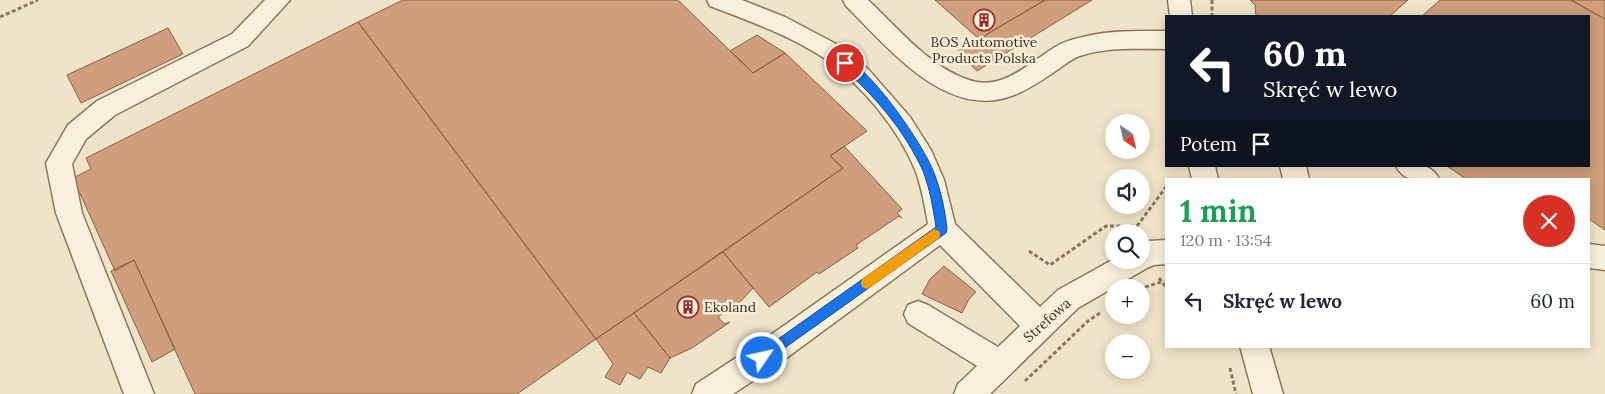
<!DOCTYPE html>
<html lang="pl">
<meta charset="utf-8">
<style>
body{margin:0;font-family:Lora,serif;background:#f6f6f7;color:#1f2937;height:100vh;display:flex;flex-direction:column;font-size:19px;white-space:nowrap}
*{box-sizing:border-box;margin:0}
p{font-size:16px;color:#747a83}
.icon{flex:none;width:28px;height:28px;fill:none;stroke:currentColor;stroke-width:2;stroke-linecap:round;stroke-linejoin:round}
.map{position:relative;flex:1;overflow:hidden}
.drawer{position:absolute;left:1165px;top:178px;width:425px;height:170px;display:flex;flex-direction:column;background:#fff;border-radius:0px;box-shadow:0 2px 12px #0003}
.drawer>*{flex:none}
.banner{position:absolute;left:1165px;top:15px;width:425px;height:152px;border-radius:0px;box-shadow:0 2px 12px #0003;background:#111827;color:#fff;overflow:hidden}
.needle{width:32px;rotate:146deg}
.controls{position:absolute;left:1105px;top:114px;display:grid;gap:10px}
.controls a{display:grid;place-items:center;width:45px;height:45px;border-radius:50%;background:#fff;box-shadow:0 2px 12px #0003;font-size:25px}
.pin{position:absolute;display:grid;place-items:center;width:42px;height:42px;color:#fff;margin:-21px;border:2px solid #fff;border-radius:50%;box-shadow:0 1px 5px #0007}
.me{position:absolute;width:55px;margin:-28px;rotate:56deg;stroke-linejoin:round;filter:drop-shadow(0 0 4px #0008)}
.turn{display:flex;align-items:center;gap:18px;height:105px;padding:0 15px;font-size:22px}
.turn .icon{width:65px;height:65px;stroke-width:2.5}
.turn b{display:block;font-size:35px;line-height:42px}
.then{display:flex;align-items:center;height:48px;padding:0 15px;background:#0003;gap:10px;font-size:19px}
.round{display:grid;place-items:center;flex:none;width:52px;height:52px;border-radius:26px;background:#f6f6f7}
.head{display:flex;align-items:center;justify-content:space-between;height:85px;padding:0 15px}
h1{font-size:30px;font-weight:700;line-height:38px;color:#1e9e55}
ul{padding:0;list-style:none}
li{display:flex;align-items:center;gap:15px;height:75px;padding:0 15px;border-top:1px solid #e0e1e3}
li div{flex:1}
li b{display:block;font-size:19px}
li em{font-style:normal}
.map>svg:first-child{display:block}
.building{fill:#cf9f7d;stroke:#8d5f41}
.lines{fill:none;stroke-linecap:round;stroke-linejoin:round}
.minor-casing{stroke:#8d765c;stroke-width:3}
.path{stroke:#8d765c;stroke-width:3;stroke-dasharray:4 2.5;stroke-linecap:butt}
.minor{fill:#faf1dc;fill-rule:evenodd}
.route{fill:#1a73e8;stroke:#114b97}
.slow{fill:#f59e0b}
.labels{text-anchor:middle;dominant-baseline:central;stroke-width:5;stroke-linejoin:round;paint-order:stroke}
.poi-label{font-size:14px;fill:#3d2e20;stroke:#f7eed8}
.street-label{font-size:14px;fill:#3d2e20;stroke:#f7eed8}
</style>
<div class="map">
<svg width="1605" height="394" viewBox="0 0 1605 394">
<rect width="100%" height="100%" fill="#f0e4c8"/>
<path class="building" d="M403,0h275l75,73 32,-20 82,78 -37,25 13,12 -247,171 -238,-317z
M935,0h110l-66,39z
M1045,0h47l-115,71 -20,-19z
M1250,0h158l-18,16h-134l-1,-11z
M1440,0h131l34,19v211l-16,-11v-40h-123l-19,-13h142v-150h-167z
M1571,0h34v19l-15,-8z
M358,22l238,317 -79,55h-322l-61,-134 -19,11 -42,-93 18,-9 -5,-11z
M168,28l15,26 -102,49 -14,-28z
M757,35l28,18 -32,20 -23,-22z
M844,146l58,63 -5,4 5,5 -3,-2 -43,29 2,3 -39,26 -2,-2 -48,35 -46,-55 120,-84 -13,-12z
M723,252l30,36 -12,13 -23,16 6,7 6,-2 -38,26 -22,10 -36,-45z
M134,260l41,89 -23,13 -41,-91z
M944,266l32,26 -7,7 -7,14 -40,-19 8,-15z
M634,313l36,45 -9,15 -13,-6 -8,12 -13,-7 -7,13 -15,-8 8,-13 -17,-25z"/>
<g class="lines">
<g class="minor-casing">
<path id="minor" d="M265,0h25l-42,46 -133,69 -29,24 -14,25 10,49 72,181h-30l-68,-181 -10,-50 22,-38 29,-24 135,-67z
M707,0h35l43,17 55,29 28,23 42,48 21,33 13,30 11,44 85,83 18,-17 56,-31 27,1v-16l8,-3 17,-1v24l-12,1 -7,3 -69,40 -88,86h-36l4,-10 19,-18 -69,-43 -4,-9 4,-9 10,-4 10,4 70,42 22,-21 -80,-81 -155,114 -52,35h-41l4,-10 69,-45 163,-115c-3,-17 -6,-35 -12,-52 -17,-43 -54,-87 -92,-114 -35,-23 -75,-37 -114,-52z
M843,0h25c30,28 61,67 101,80 34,12 62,-19 88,-34 8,-5 17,-7 26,-9 27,-7 55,-6 83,-6v18c-28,0 -56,-2 -83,6 -9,2 -16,8 -23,13 -15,10 -30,21 -46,27 -67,27 -126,-48 -168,-89z
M1168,0h22l2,16h-22z
M1189,166h26l3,13h-26z
M1280,166h26l3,13h-26z
M1396,166c18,0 34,-5 43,13 -18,0 -34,5 -43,-13z
M1589,244l16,2v24l-16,-2z
M1240,346h29l14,48h-30z"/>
</g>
<path class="path" d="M1212,0v16
M0,17l38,-17
M1137,226l29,-39
M1029,251l21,14 56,-39h31
M1159,278l7,9
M1145,287l16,-5
M1230,368l6,26
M1025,381l63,-60 12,-8"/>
<use href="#minor" class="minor"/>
</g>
<path class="route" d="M845,59c25,8 80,88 89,114 7,18 11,37 13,56l-1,4 -184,131 -5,-2 -2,-4 2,-4 179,-127c-3,-19 -6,-38 -13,-56 -18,-40 -49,-76 -82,-105l-1,-3 1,-3z"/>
<path class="slow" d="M934,229l5,2 1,3 -1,4 -68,49 -4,2 -5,-2 -1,-4 1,-4z"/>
<defs>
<g id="building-ring" transform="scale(1.125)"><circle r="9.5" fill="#f7eed8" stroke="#9e2a2b" stroke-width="1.5"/><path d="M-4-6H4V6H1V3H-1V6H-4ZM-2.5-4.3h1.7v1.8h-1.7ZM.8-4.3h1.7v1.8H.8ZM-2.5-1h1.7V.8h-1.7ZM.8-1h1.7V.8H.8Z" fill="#9e2a2b"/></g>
</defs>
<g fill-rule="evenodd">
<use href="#building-ring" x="984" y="20"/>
<use href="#building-ring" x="688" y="307"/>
</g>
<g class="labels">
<g class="poi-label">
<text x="984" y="42">BOS Automotive<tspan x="984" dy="16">Products Polska</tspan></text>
<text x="704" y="307" text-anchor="start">Ekoland</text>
</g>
<g class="street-label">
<text transform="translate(1047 320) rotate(-42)">Strefowa</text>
</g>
</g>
</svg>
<div class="controls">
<a><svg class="needle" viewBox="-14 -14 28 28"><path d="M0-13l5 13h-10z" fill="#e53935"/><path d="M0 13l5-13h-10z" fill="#747a83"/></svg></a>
<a><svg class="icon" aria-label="sound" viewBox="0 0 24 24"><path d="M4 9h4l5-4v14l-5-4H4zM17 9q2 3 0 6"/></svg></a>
<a><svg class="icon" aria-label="search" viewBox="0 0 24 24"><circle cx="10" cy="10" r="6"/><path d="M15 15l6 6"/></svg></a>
<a>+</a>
<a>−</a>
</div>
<div class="pin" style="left:845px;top:63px;background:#d93025"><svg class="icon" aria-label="arrive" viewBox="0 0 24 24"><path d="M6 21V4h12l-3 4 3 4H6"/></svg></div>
<svg class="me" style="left:762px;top:358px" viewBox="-20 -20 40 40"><circle r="17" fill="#1a73e8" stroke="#fff" stroke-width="3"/><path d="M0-11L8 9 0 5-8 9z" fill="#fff"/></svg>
<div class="banner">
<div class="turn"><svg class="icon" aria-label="left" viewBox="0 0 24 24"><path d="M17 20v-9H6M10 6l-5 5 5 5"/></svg><div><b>60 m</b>Skręć w lewo</div></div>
<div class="then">Potem<svg class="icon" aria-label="arrive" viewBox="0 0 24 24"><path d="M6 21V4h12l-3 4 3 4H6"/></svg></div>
</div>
<section class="drawer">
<div class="head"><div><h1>1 min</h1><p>120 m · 13:54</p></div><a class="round" style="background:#d93025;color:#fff"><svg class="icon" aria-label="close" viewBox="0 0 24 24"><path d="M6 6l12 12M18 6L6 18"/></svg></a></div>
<ul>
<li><svg class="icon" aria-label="left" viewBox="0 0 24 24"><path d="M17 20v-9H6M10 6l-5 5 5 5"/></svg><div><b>Skręć w lewo</b></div><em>60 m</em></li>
</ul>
</section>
</div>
